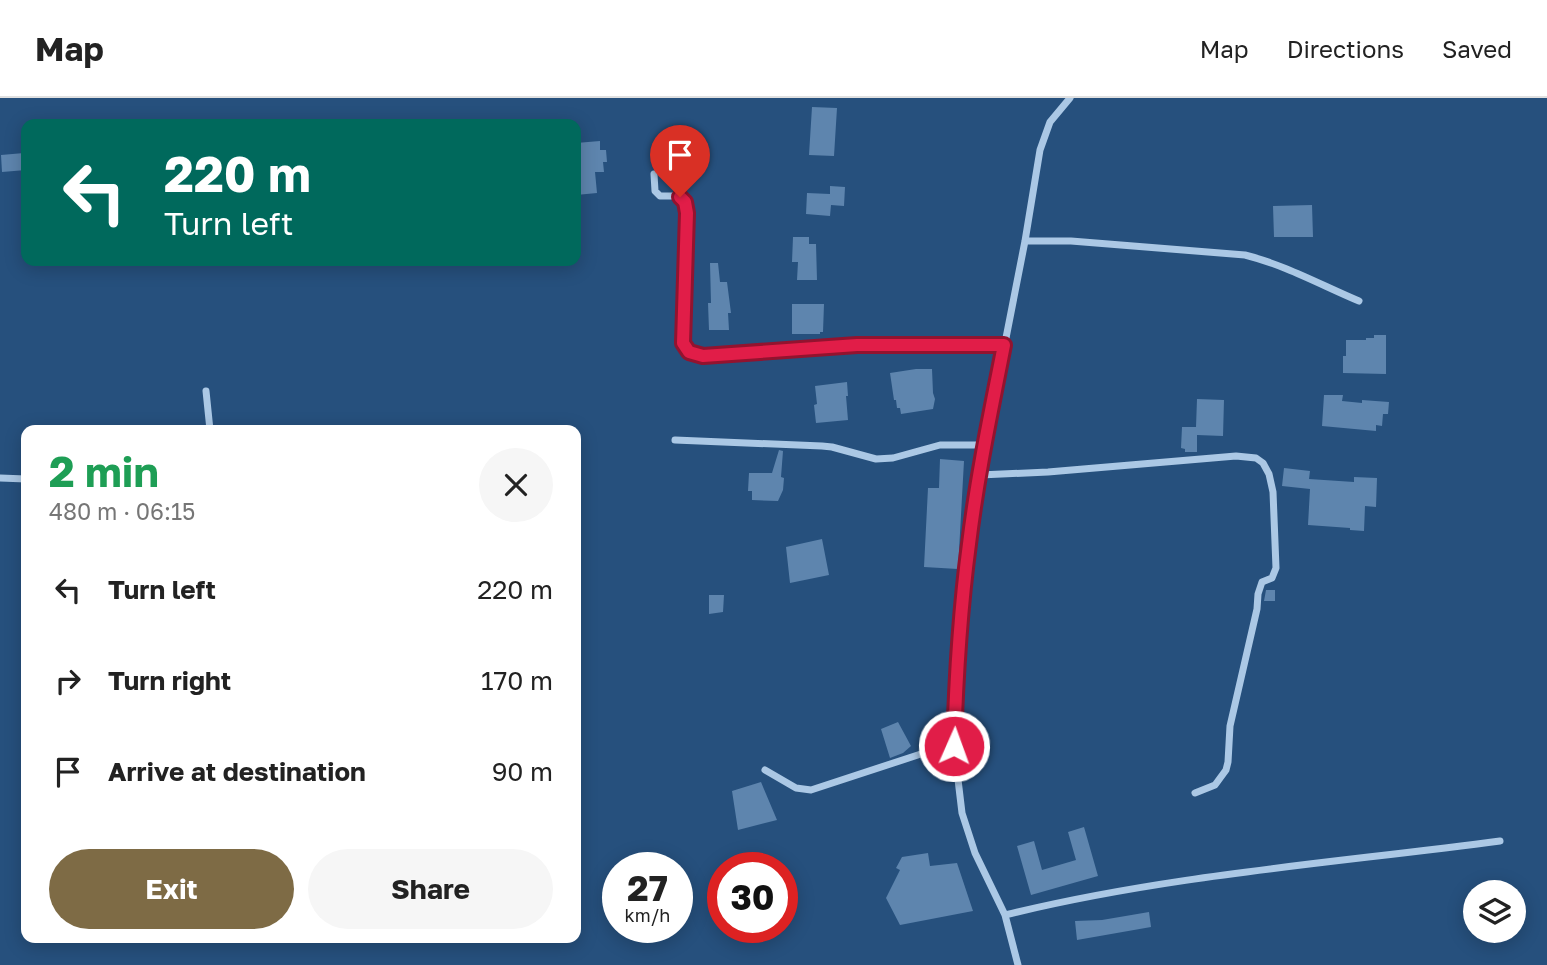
<!DOCTYPE html>
<meta charset="utf-8">
<style>
body{margin:0;font-family:"Golos Text",sans-serif;background:#f6f6f6;color:#222;height:100vh;display:flex;flex-direction:column;font-size:26px;white-space:nowrap}
*{box-sizing:border-box;margin:0}
p{font-size:23px;color:#767676}
.icon{flex:none;width:38px;height:38px;fill:none;stroke:currentColor;stroke-width:2;stroke-linecap:round;stroke-linejoin:round}
.map{position:relative;flex:1;overflow:hidden}
.drawer{position:absolute;left:21px;top:327px;width:560px;height:518px;display:flex;flex-direction:column;background:#fff;border-radius:14px;box-shadow:0 4px 18px #0003}
.drawer>*{flex:none}
.guide{position:absolute;left:21px;top:21px;width:560px;height:147px;border-radius:14px;box-shadow:0 4px 18px #0003;background:#00695c;color:#fff;overflow:hidden}
.fabs{position:absolute;left:1463px;top:782px;display:grid;gap:14px}
.fabs a{display:grid;place-items:center;width:63px;height:63px;border-radius:50%;background:#fff;box-shadow:0 4px 18px #0003;font-size:35px}
.speed{position:absolute;left:602px;top:754px;display:flex;gap:14px;font-size:35px;font-weight:700;text-align:center}
.speed>*{display:grid;place-content:center;width:91px;height:91px;border-radius:50%;background:#fff;box-shadow:0 4px 18px #0003;line-height:1}
.speed small{font-size:18px;font-weight:400}
.speed .limit{border:10px solid #d22;background:#fff;color:#111}
.pin{position:absolute;display:grid;place-items:center;width:60px;height:60px;color:#fff;margin:-72px -30px;border-radius:50% 50% 50% 0;rotate:-45deg;box-shadow:0 0 7px #0007}
.pin .icon{rotate:45deg}
.me{position:absolute;width:77px;margin:-38px;rotate:2deg;stroke-linejoin:round;filter:drop-shadow(0 0 5px #0008)}
.turn{display:flex;align-items:center;gap:24px;height:147px;padding:0 28px;font-size:32px}
.turn .icon{width:91px;height:91px;stroke-width:2.5}
.turn b{display:block;font-size:49px;line-height:60px}
.round{display:grid;place-items:center;flex:none;width:74px;height:74px;border-radius:37px;background:#f6f6f6}
.head{display:flex;align-items:center;justify-content:space-between;height:119px;padding:0 28px}
h1{font-size:42px;font-weight:700;line-height:52px;color:#1e9e55}
.action{display:flex;gap:14px;margin-top:auto;padding:14px 28px}
.action a{flex:1;height:80px;border-radius:42px;background:#7e6b45;color:#fff;font-size:28px;font-weight:700;line-height:80px;text-align:center}
.action a+a{background:#f6f6f6;color:#222}
ul{padding:0;list-style:none}
li{display:flex;align-items:center;gap:21px;height:91px;padding:0 28px}
li div{flex:1}
li b{display:block;font-size:26px}
li em{font-style:normal}
header{display:flex;align-items:center;gap:42px;box-sizing:border-box;height:98px;padding:0 35px;background:#fff;border-bottom:2px solid #e0e0e0}
header strong{font-size:33px}
nav{display:flex;gap:38px;margin-inline-start:auto;font-size:24px}
.map>svg:first-child{display:block}
.building{fill:#5e85ae}
.lines{fill:none;stroke-linecap:round;stroke-linejoin:round}
.street{stroke:#abc8e5;stroke-width:7}
.route-casing{stroke:#92132f;stroke-width:18}
.route{stroke:#e11d48;stroke-width:12}
</style>
<header>
<strong>Map</strong>
<nav><a>Map</a><a>Directions</a><a>Saved</a></nav>
</header>
<div class="map">
<svg width="1547" height="867" viewBox="0 0 1547 867">
<rect width="100%" height="100%" fill="#26507d"/>
<path class="building" d="M812,9l25,1 -3,48 -25,-1z
M600,43v9h6l1,12h-4l1,10h-9l2,21 -21,2v-19h1l-1,-33z
M24,55l2,17 -24,2 -1,-17z
M830,88l15,1 -1,19 -13,-1 -1,11 -24,-2 1,-21 23,1z
M1312,107l1,32h-39l-1,-31z
M793,139h16v7h7l1,36h-20l1,-18h-6z
M710,165h8l2,19h7l4,31h-3l1,17h-20l-1,-27h3z
M792,206h32l-1,28h-3v2h-28z
M1374,237h12v39l-43,-1v-17h3v-16h20v-2h8z
M916,271h16l1,24 2,6 -2,10 -32,5 -1,-6h-3l-1,-8h-2l-4,-27z
M847,284l1,14h-2l2,24 -32,3 -2,-18 3,-1 -2,-18z
M1324,297h19l-1,6 20,2v-3l27,2 -1,12h-5l-1,12 -6,-1v6l-54,-5z
M1197,301l27,1 -1,36 -26,-1v17h-12v-3l-4,-1 1,-21h14z
M779,352l4,1 -2,26 3,1 -1,12 -5,11 -26,-1v-9h-4l1,-18h23z
M940,361l24,2 -6,108 -34,-2 4,-79h11z
M1284,370l26,3 -1,8 45,3v-5l23,1 -1,29 -11,-1 -1,25 -14,-1v-2l-42,-3 2,-36 -28,-3z
M822,441l7,36 -39,8 -4,-36z
M1266,492h9v11h-11z
M709,497h15l-1,17 -14,2z
M898,624l13,24 -8,7 -13,5 -9,-29z
M761,684l16,38 -39,10 -6,-39z
M1084,729l14,49 -67,19 -14,-49 17,-5 8,29 34,-10 -8,-28z
M928,755l2,13 27,-3 16,48 -73,14 -14,-27 14,-28 -4,-2 6,-11z
M1149,814l2,15 -74,13 -2,-19 27,-1z"/>
<g class="lines">
<path class="street" d="M654,76l1,17 5,5h20l5,6 2,11 -4,130 6,9 14,4 154,-11h147
M1025,143h46l174,14c40,10 76,30 114,46
M206,293l4,39
M675,342l147,6 10,1 44,12 17,-1 47,-13h45
M980,377l68,-3 188,-16 20,2 7,5 6,11 4,18 3,76 -4,10 -10,4 -4,12 -1,15 -27,117 -2,36 -2,8 -11,15 -20,8
M0,380l26,1
M765,672l31,18 15,2 119,-39 24,-5
M1005,817c162,-40 330,-52 495,-74
M1018,867l-13,-50 -30,-62 -13,-40 -8,-67 2,-62 13,-140 16,-99 40,-204 15,-91 10,-28 20,-24"/>
</g>
<g class="lines">
<g class="route-casing">
<path id="route" d="M680,99l5,5 2,11 -4,130 6,9 14,4 154,-11h147c-13,66 -27,132 -35,199 -9,67 -13,135 -15,202"/>
</g>
<use href="#route" class="route"/>
</g>
</svg>
<div class="fabs">
<a><svg class="icon" aria-label="layers" viewBox="0 0 24 24"><path d="M12 4l9 5-9 5-9-5zM3 14l9 5 9-5"/></svg></a>
</div>
<div class="speed"><div>27<small>km/h</small></div><div class="limit">30</div></div>
<div class="pin" style="left:680px;top:99px;background:#d93025"><svg class="icon" aria-label="arrive" viewBox="0 0 24 24"><path d="M6 21V4h12l-3 4 3 4H6"/></svg></div>
<svg class="me" style="left:954px;top:648px" viewBox="-20 -20 40 40"><circle r="17" fill="#e11d48" stroke="#fff" stroke-width="3"/><path d="M0-11L8 9 0 5-8 9z" fill="#fff"/></svg>
<div class="guide">
<div class="turn"><svg class="icon" aria-label="left" viewBox="0 0 24 24"><path d="M17 20v-9H6M10 6l-5 5 5 5"/></svg><div><b>220 m</b>Turn left</div></div>
</div>
<section class="drawer">
<div class="head"><div><h1>2 min</h1><p>480 m · 06:15</p></div><a class="round"><svg class="icon" aria-label="close" viewBox="0 0 24 24"><path d="M6 6l12 12M18 6L6 18"/></svg></a></div>
<ul>
<li><svg class="icon" aria-label="left" viewBox="0 0 24 24"><path d="M17 20v-9H6M10 6l-5 5 5 5"/></svg><div><b>Turn left</b></div><em>220 m</em></li>
<li><svg class="icon" aria-label="right" viewBox="0 0 24 24"><path d="M7 20v-9h11M14 6l5 5-5 5"/></svg><div><b>Turn right</b></div><em>170 m</em></li>
<li><svg class="icon" aria-label="arrive" viewBox="0 0 24 24"><path d="M6 21V4h12l-3 4 3 4H6"/></svg><div><b>Arrive at destination</b></div><em>90 m</em></li>
</ul>
<div class="action"><a>Exit</a><a>Share</a></div>
</section>
</div>
